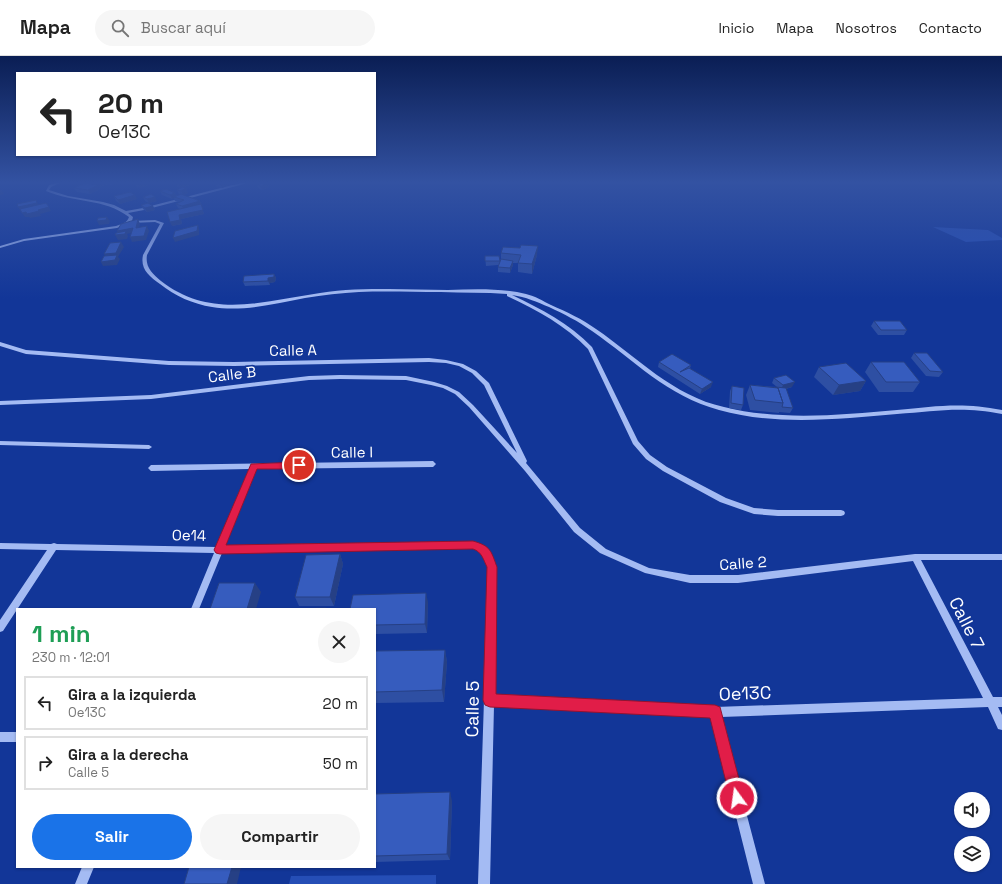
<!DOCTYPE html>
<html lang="es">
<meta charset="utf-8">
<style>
body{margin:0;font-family:"Space Grotesk",sans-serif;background:#f6f6f6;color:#222;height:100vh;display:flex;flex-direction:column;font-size:15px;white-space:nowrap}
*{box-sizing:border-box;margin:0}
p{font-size:13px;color:#767676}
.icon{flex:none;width:22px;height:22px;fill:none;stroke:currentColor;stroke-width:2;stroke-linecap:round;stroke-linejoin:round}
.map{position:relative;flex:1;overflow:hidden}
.sheet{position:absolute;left:16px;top:552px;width:360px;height:260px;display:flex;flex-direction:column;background:#fff;border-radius:0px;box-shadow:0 1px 3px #0004}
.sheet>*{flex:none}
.guide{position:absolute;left:16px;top:16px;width:360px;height:84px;border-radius:0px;box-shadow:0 1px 3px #0004;background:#fff;color:#222;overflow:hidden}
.tools{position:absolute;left:954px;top:736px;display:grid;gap:8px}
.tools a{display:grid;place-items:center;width:36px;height:36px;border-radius:50%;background:#fff;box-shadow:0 1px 3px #0004;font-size:20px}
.pin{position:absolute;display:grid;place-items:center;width:34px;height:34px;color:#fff;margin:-17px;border:2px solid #fff;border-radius:50%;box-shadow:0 1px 4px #0007}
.me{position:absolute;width:44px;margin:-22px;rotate:346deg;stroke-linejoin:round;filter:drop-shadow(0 0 3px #0008)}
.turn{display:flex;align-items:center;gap:14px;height:84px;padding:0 16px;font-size:18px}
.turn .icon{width:52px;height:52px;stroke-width:2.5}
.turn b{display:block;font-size:28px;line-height:34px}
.round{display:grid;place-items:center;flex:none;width:42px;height:42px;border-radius:21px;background:#f6f6f6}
.summary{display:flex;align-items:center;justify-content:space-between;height:68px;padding:0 16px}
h1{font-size:24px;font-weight:700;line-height:30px;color:#1e9e55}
.button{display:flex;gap:8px;margin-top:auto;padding:8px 16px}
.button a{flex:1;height:46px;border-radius:24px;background:#1a73e8;color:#fff;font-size:16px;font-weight:700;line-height:46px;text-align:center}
.button a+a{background:#f6f6f6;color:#222}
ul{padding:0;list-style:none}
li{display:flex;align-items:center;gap:12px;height:54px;margin:0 8px 6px;padding:0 8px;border:2px solid #e0e0e0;border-radius:0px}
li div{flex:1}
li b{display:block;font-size:15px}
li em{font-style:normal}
header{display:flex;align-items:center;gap:24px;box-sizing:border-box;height:56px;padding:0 20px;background:#fff;border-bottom:1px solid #e0e0e0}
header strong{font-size:19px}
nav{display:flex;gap:22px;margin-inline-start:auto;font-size:14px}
.search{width:280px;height:36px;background:#f6f6f6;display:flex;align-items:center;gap:10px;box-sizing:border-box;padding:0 14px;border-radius:22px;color:#767676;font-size:15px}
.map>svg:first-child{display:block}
.green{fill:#254eb6}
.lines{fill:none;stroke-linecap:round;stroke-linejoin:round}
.minor{fill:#a4bbf3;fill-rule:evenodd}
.wall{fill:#2e4fa3}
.shaded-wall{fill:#264085}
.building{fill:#365cbe;stroke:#264085}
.route{fill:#e11d48;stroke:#92132f}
.labels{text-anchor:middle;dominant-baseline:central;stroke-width:3.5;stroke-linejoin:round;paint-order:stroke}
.street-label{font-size:15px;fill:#fff;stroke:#123698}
.near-street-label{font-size:18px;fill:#fff;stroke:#123698}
</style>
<header>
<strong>Mapa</strong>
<div class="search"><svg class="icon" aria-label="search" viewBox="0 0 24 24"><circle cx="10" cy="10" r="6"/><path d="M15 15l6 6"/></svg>Buscar aquí</div>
<nav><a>Inicio</a><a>Mapa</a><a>Nosotros</a><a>Contacto</a></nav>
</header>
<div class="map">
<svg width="1002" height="828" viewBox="0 0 1002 828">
<rect width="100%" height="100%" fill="#123698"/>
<path class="green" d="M933,171l55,3 14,8v2l-36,2z
M436,819v9h-147l2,-8z"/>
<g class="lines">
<path class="minor" d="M56,127h4l-9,4 -2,3 19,6 35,6 11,3 12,6 17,-3 97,-25h5l-1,1 -100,26 -16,3 5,4 -1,4 23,-1 9,3 -17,32c-2,12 5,18 14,26 50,39 103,20 159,12 23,-4 46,-4 69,-4 19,0 39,1 59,1 26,-1 53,-2 78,4 9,2 17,7 25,11 16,7 31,14 45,24 41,28 77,67 128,78 56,14 116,8 173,3 39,-4 66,-8 105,0v4c-39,-8 -66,-3 -105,0 -57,5 -122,12 -178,-4 -52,-14 -85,-50 -127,-79 -14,-10 -28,-17 -43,-24 -12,-5 -23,-10 -37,-12 29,14 57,28 80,52l46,94 12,14 17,12 59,31 28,10 24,2h63l3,1 1,2 -1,2 -3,1h-63l-24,-2 -34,-12 -57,-31 -17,-12 -13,-15 -45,-95c-23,-24 -51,-39 -81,-53v-2c-22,-2 -44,-1 -66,-2 -28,0 -55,-1 -82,0 -18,1 -36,3 -54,6 -30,6 -63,14 -93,9 -19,-3 -37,-11 -52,-23 -11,-8 -20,-15 -17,-29l17,-31 -5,-2 -25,1 -13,5 -93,13 -24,7v-2l24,-7 92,-13c6,-2 11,-3 13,-9 -25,-19 -55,-14 -83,-26l3,-6z
M0,286l26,8 143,11 65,1 195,-4 17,2 17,4 13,7 13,12 38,78 -1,2 54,65 26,21 43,19 41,7h48l177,-21h87v6h-81l72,137h9v10h-4l4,8v15l-4,-1 -10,-22 -267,10 44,167h-12l-42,-167 -217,-12 -4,179h-12l10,-307c0,-13 -2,-23 -15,-29l-251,5 -23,56h-8l23,-56 -158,-3 -53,81 -3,1v-12l47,-70 -47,-1v-6l51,1 3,-1 3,1 160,3 32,-78 -98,2 -3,-3 3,-3 282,-4 3,3 -3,3 -177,2 -31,78 248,-5c16,5 21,12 23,29l-2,124 221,12 268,-9 -70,-137 -175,22h-48l-45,-10 -45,-20 -26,-21 -49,-61 -56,-64 -14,-13 -12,-6 -12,-3 -25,-5 -66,-1 -31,1 -158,19 -151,6v-4l151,-6 158,-19 31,-1 66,1 28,6 13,4 12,6 14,13 44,48 -33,-68 -12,-12 -13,-7 -13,-3 -17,-1 -195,4 -65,-1 -143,-11 -26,-8z
M0,385l149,4 3,2 -3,2 -149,-4z
M0,676h17v10h-17z
M82,811h12l-7,17h-12z"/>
</g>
<path class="wall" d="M94,127h25l-5,2h-9l-6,2 1,2 -10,5 -13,-2 -3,-4 20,-3z
M135,127l14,2 -9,3 -3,-1z
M172,127h25l-17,5 -3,-2v-2z
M214,127h25l-5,2 -3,-1 -9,4 -5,-1z
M268,127l1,4 -7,3 -4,-2 -1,-4z
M186,132l2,5 -5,2 -4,-1 -2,-4z
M160,135l40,10 4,13 -23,5 1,5 -10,2 8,-17 -2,-1 -2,-4 4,-2 -5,-1 -1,-3 -2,1 -10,-4z
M114,140l23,3 -17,5 -4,-3z
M143,141l14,4 -8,2 -4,-2z
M141,149l12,1 2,4 -8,2 -4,-3z
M501,197l36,2 -5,19 -14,-2v-9h-5v2l-3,8 -12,-1v-7l-12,1 -1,-10h14l1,7 1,-3z
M274,218l2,4 -1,4 -5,1v2l-25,1 -2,-4z
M874,265l33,9 -3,5h-26l-7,-9z
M914,297l29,19 -4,5 -13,-1 -15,-18z
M659,306l32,3 -1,3 21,19 -11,7 -42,-27z
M871,306l49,20 -7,10h-34l-14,-20z
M819,311l47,14 -6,10 -27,4 -19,-18z
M774,322l18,9 -6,2 7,19 -3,5 -11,-1v1l-29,-3 -4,-15 4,-10 27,2 -5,-4z
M732,330l11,19 -2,5 -12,-2 1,-17z
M340,498l3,10 -9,42h-35l-4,-9z
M428,546l-1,31 -52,1v-25z
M445,594l2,12 -3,40 -69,1v-52z
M375,738l77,7 -2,59 -75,2z"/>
<path class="shaded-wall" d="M97,127h7l1,2 -6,2 1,2 -10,5 -2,-4 7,-3 -1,-3z
M113,127h6l-5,2z
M141,127h7l1,2 -9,3 -2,-4z
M178,127h19l-17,5z
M224,127h7v1l-9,4 -2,-4z
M233,127h6l-5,2z
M268,127l1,4 -7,3 -1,-4z
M186,132l2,5 -5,2 -2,-4z
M0,134h1l3,4 -4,1z
M175,137l2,4h-3v1l-2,1 -2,-4z
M135,139l2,4 -17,5 -2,-4z
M155,141l2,4 -8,2 -2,-4z
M36,144l3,7 -18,4 -3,-4z
M200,145l4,13 -23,5 1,5 -10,2 -2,-4 14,-12 -2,-4z
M153,150l2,4 -8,2 -2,-4z
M49,151l2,4 -11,3 1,2 -11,2 -3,-4 11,-4z
M26,156l3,5h-4l-3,-4z
M107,161l3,4 -1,3 -10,1 -2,-4z
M138,163l2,5 -2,8 -2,-4z
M198,169l1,4v6l-24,7 -2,-4z
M147,170l2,5 -3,9 -14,2 -2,-5z
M133,172l2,4 -8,2 1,2 -1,3 -9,1 -3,-5h4l-2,-4z
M121,186l3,5 -6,10 2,2 -3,6 -14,1 -2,-4 6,-3 -3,-5z
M538,190l-1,9 -5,19v-10z
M513,205v4l-3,8v-5z
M274,218l2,4 -1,4 -5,1v2l-2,-4v-3z
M866,325l-6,10 -27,4 6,-10z
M713,326l-2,5 -11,7 2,-5z
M795,326l-3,5 -11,3 2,-5z
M340,498l3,10 -9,42 -4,-9z
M255,527l6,9 -5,17h-9z
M426,537l2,9 -1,31 -2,-9z
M445,594l2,12 -3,40 -2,-12z
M450,736l2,9 -2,59 -3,-6z
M232,811h9l-4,17h-10z"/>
<path class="building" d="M85,127l13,2 -10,5 -14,-2z
M215,127h9l-4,1z
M261,127h7l-7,3 -4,-2z
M182,131l4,1 -5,3 -4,-1z
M166,133l9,4 -5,2 -10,-4z
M130,136l5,3 -17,5 -4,-4z
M151,138l4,3 -8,2 -4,-2z
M181,138l19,7 -18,5 -6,-2 8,-4 -10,-3z
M36,144l1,3 -19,4 -1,-3z
M46,147l3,4 -11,3 1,1 -12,3 -1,-2 -4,1 -2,-4z
M148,147l5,3 -8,2 -4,-3z
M201,148l2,6 -24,5 1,5 -10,2 -3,-10z
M107,161l-1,3 -9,1 1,-3z
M138,163l-2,9 11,-2 -3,10 -14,1 3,-9 -16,3 4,-7z
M198,169l-1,6 -24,7 2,-7z
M126,175l-1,3 -10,1 1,-2z
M121,186l-5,11 -12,1 6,-11z
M521,189l17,1 -6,18 -14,-1 3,-8 -20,-2 2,-6 17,1z
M117,199l-2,5 -14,2 3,-6z
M485,200h14l1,5h-15z
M501,203l12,2 -3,7 -12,-1z
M274,218v3l-6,1v3l-25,1 1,-6z
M874,265h26l7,9h-26z
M914,297h13l16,19 -13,-1z
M672,298l19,11 -11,7 9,-4 24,14 -11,7 -43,-27z
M871,306h33l16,20h-34z
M846,307l20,18 -27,4 -20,-18z
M786,319l9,7 -12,3 -9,-7z
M750,329l28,3 5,15 -28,-3z
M732,330l12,2 -1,17 -12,-2z
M775,331l11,1 7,20 -11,-1 1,-4 -5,-15z
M340,498l-10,43h-35l11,-42z
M219,527h36l-8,26h-37z
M426,537l-1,31 -50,1v-16h-25l3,-14z
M326,552v1h-35z
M445,594l-3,40 -67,2v-41z
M450,736l-3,62 -72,2v-62z
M189,811h43l-5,17h-43z"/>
<linearGradient id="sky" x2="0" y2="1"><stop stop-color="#0a1e54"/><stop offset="0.52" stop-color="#3352a2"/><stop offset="1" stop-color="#3352a2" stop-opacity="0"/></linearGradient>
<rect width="1002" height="243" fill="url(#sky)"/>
<path class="route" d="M299,406l4,3 -4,4h-42l-31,76 247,-4c18,5 18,10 24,26l-1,127 219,11 5,2 24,91 -2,5 -5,2 -5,-2 -2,-5 -20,-80 -220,-11 -5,-2 -2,-5 4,-133c-4,-8 -5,-15 -14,-18l-253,5 -4,-1 -2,-3 37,-86z"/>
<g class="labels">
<g class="street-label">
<text transform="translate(293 294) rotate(-1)">Calle A</text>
<text transform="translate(232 318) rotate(-7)">Calle B</text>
<text transform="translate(352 396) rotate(-1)">Calle I</text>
<text transform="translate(189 479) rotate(1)">Oe14</text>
<text transform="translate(743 507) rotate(-4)">Calle 2</text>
</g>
<g class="near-street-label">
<text transform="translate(967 567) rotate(63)">Calle 7</text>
<text transform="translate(745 637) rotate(-2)">Oe13C</text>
<text transform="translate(472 653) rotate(-89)">Calle 5</text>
</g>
</g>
</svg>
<div class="tools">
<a><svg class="icon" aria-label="sound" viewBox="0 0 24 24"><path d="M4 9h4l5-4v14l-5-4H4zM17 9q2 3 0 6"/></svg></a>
<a><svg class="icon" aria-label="layers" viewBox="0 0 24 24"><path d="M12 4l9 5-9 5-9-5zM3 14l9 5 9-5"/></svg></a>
</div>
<div class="pin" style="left:299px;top:409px;background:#d93025"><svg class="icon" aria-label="arrive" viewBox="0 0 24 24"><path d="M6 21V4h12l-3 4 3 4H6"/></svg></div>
<svg class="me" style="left:737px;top:742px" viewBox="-20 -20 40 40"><circle r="17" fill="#e11d48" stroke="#fff" stroke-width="3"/><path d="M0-11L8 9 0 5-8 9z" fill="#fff"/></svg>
<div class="guide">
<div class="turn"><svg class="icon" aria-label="left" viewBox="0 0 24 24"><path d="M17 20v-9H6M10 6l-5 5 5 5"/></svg><div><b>20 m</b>Oe13C</div></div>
</div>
<section class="sheet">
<div class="summary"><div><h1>1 min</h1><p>230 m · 12:01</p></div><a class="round"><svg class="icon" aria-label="close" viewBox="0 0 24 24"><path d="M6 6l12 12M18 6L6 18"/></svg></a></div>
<ul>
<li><svg class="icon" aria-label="left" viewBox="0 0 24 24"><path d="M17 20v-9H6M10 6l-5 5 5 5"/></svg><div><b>Gira a la izquierda</b><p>Oe13C</p></div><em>20 m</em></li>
<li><svg class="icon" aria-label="right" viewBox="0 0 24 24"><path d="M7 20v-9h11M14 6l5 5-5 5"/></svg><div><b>Gira a la derecha</b><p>Calle 5</p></div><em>50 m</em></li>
</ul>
<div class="button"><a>Salir</a><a>Compartir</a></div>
</section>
</div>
